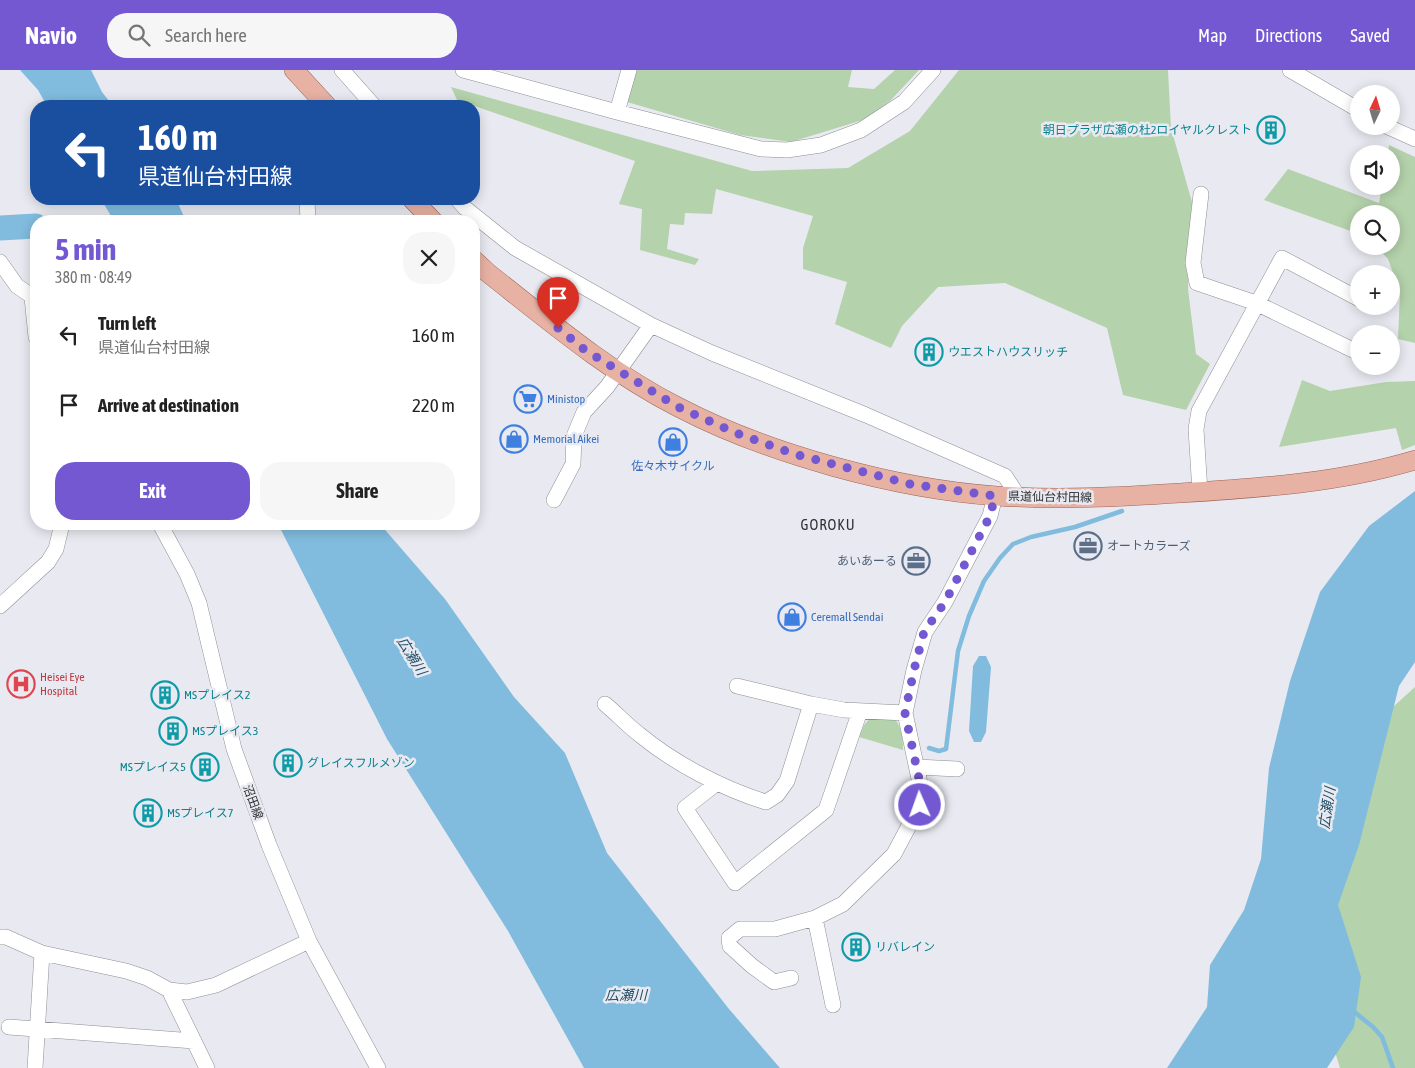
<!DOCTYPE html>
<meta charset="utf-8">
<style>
body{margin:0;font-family:"Asap Condensed","Noto Sans JP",sans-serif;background:#f6f6f6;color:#222;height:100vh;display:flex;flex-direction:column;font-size:19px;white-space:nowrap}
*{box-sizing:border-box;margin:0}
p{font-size:16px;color:#767676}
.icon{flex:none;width:28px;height:28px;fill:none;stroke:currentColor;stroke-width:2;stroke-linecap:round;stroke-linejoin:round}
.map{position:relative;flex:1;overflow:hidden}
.details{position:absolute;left:30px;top:145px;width:450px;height:315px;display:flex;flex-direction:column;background:#fff;border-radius:20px;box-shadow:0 2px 12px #0003}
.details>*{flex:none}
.hud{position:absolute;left:30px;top:30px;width:450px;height:105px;border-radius:20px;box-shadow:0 2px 12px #0003;background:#1a4fa0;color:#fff;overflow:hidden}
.needle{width:32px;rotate:4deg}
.buttons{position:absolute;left:1350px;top:15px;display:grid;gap:10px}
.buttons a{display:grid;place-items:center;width:50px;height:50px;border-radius:50%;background:#fff;box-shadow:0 2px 12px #0003;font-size:25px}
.pin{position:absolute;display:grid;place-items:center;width:42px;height:42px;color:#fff;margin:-51px -21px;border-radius:50% 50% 50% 0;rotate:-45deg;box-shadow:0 0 5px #0007}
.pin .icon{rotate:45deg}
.me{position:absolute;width:55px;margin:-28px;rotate:358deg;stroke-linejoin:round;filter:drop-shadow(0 0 4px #0008)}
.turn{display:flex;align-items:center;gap:18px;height:105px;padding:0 25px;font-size:22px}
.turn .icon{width:65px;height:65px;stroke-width:2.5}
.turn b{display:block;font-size:35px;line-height:42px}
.round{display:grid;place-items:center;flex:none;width:52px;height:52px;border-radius:20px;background:#f6f6f6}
.head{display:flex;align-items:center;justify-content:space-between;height:85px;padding:0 25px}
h1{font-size:30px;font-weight:700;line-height:38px;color:#7358d2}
.action{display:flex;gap:10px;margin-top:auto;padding:10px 25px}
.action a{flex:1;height:58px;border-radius:20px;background:#7358d2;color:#fff;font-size:20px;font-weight:700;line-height:58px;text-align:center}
.action a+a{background:#f6f6f6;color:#222}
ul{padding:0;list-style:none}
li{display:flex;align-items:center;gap:15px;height:70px;padding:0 25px}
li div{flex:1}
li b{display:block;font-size:19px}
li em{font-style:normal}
header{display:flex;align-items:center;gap:30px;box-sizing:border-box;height:70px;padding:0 25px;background:#7358d2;color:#fff}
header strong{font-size:24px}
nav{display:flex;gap:28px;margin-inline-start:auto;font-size:18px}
.search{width:350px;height:45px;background:#f6f6f6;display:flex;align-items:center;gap:12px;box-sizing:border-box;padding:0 18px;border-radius:20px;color:#767676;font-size:19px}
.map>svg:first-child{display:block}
.green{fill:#b4d2ab}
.water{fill:#81bcde}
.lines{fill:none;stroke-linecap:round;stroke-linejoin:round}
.stream{stroke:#81bcde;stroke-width:4.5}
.river{stroke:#81bcde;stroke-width:25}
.minor-casing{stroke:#8e8f95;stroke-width:16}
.major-casing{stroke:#9d6455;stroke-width:20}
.minor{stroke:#fff;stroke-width:15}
.major{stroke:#e7b2a4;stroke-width:19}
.route{stroke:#7358d2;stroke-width:9;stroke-dasharray:0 16.2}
.labels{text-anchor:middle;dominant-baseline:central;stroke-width:5;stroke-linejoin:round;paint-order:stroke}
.culture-label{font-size:12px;fill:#0d838f;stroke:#e9eaf1;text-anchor:start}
.shop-label{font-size:12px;fill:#366cbe;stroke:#e9eaf1;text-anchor:start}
.street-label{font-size:12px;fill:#313134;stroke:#e9eaf1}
.service-label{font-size:12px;fill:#4e5e75;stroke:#e9eaf1;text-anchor:start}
.health-label{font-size:12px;fill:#be3a42;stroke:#e9eaf1;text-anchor:start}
.water-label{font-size:14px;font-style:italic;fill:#204f67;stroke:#e9eaf1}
.quarter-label{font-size:15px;letter-spacing:1px;fill:#313134;stroke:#e9eaf1}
</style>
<header>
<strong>Navio</strong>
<div class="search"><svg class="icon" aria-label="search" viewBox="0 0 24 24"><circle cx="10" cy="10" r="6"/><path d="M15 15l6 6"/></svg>Search here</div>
<nav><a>Map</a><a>Directions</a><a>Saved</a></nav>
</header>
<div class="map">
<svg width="1415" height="998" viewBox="0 0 1415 998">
<rect width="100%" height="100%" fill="#e9eaf1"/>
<path class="green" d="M637,0h215l-4,17 26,2 21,-19h24l-28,30 -25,19 -75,23 -51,-7 -113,-33z
M959,0h209l3,58 21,74 -4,87 8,65 14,10 -24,46 -63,-15 -16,-67 -102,-45 -67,4 -36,39 -11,22 -56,-24 12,-42 -44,-13v-21l10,-32 -97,-27 -4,25 -27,-1 -1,12 -14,-1 -3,25 32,10 -4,6 -55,-15 2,-41 -23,-5 16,-43 -178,-61 -6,-13 301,84 96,-3 62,-37z
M1389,75l26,12v186l-17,-4 2,-47 -12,-33 -12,-13h15v-32h-32v20l-95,-34 24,-31 91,34 3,-17h9v-32h-3z
M1302,310l28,11 56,-9 29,-1v64l-13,5 -6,-22 -117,19z
M1415,617v381h-75l-18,-58 -12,-104 63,-181z
M872,646h21c8,10 10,21 10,34l-44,-13 5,-12z"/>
<path class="water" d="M20,0h71l11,22 11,14h-66l-9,-16z
M101,129h75l10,22h-72z
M1415,421v171l-16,24 -40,159 -21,60 23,72 -7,50 -27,41h-160l40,-61 3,-42 34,-55 17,-51 8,-91 21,-87 30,-89 49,-66z
M278,454h102l65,75 69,98 51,56 42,100 122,156 51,59h-196l-76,-137 -121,-192z
M979,586h7l5,11 -5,65 -5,10h-7l-5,-11 4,-65z"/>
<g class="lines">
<path class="stream" d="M929,678l10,3 7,-2 12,-98 11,-35 15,-35 16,-23 13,-14 18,-7 44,-10 47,-16
M1352,940l21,17 9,10 11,31"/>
<path class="river" d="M0,158l36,-2"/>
<g class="minor-casing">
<path id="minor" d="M342,0l32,36
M463,0l154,42 144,37 26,1 34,-5 40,-15 43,-28 29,-32
M1290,0l69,40
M617,42l12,-42
M1386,56l29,13
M1201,124l-8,69 4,20 59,20 103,50
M307,129l1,22
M457,129l8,9 50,40 136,77 61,28 154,62 139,61 13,20
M0,192l17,24 19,13
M32,227l4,40
M1200,422l-4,-63 3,-18 83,-153 77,41
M554,430l19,-36 1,-28 10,-24 23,-25 44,-62
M160,454l27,50 12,29 35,146 35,96 40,96 69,127
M0,536l48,-44 8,-13 6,-25
M737,616l74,18
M605,634c12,10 23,22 35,31 34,28 83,54 126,67l11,-7 10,-14 24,-77 33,6 61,3
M917,697l40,2
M717,713l-32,25 50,75 91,-73 34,-99
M815,848l18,87
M0,867h6l36,16 84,18 21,7 22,12 18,2 29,-7 93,-44
M791,908l-17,4 -22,-16 -22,-20 -1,-8 11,-9h35l40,-11 28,-14 51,-50 26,-49 2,-12 -17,-80 9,-43 11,-38 20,-30 45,-86 5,-20
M169,920l38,78
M9,957l185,14
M35,998l7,-115"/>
</g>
<g class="major-casing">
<path id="major" d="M294,0l33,36
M412,129l21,22
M474,190l14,13c61,48 121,99 190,134 90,47 218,82 319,89 61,4 122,1 183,-3 80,-5 158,-10 235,-33"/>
</g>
<use href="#minor" class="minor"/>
<use href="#major" class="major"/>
</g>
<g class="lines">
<path class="route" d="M558,258l27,22 93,57 58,26 58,21 116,30 85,12 -5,20 -45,86 -21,30 -10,38 -9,43 17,80 -2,12"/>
</g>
<defs>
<g id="building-ring" transform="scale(1.4375)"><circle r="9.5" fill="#e9eaf1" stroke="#0f9aa8" stroke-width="1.5"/><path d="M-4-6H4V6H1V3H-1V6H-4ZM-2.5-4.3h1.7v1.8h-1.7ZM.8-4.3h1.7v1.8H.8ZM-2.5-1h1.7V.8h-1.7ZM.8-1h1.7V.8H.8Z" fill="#0f9aa8"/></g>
<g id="supermarket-ring" transform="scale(1.4375)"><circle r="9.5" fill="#e9eaf1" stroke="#3f7fe0" stroke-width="1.5"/><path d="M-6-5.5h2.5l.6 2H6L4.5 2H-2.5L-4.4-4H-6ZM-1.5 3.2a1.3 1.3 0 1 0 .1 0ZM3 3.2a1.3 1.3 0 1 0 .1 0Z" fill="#3f7fe0"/></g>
<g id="shop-ring" transform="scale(1.4375)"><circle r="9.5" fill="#e9eaf1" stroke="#3f7fe0" stroke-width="1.5"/><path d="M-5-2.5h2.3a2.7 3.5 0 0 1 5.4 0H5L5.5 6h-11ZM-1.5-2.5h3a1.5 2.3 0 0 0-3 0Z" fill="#3f7fe0"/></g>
<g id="office-ring" transform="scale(1.4375)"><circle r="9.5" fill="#e9eaf1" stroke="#5c6f8a" stroke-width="1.5"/><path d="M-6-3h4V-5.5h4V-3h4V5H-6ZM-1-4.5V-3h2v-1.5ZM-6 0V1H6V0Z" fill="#5c6f8a"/></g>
<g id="hospital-ring" transform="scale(1.4375)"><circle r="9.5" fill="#e9eaf1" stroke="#e0444e" stroke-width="1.5"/><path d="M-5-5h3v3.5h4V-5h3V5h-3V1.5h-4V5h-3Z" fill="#e0444e"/></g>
</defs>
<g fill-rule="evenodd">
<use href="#building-ring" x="1271" y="60"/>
<use href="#building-ring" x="929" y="282"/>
<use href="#supermarket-ring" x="528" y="329"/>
<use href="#shop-ring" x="514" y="369"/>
<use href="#shop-ring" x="673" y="372"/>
<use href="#office-ring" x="1088" y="476"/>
<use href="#office-ring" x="916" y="491"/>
<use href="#shop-ring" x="792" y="547"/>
<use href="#hospital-ring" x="21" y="614"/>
<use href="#building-ring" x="165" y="625"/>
<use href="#building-ring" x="173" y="661"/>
<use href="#building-ring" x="288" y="693"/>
<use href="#building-ring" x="205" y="697"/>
<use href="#building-ring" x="148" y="743"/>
<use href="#building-ring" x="856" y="877"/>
</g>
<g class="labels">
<g class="culture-label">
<text x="1252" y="60" text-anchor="end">朝日プラザ広瀬の杜2ロイヤルクレスト</text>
<text x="948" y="282">ウエストハウスリッチ</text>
<text x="184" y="625">MSプレイス2</text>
<text x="192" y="661">MSプレイス3</text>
<text x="307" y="693">グレイスフルメゾン</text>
<text x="186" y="697" text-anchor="end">MSプレイス5</text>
<text x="167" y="743">MSプレイス7</text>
<text x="875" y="877">リバレイン</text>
</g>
<g class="shop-label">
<text x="547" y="329">Ministop</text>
<text x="533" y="369">Memorial Aikei</text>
<text x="673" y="396" text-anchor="middle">佐々木サイクル</text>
<text x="811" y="547">Ceremall Sendai</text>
</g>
<g class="street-label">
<text transform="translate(1050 427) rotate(1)">県道仙台村田線</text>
<text transform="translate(253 732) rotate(70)">沼田線</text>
</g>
<g class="service-label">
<text x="1107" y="476">オートカラーズ</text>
<text x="897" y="491" text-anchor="end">あいあーる</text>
</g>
<g class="health-label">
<text x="40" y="607">Heisei Eye<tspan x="40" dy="14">Hospital</tspan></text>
</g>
<g class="water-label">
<text transform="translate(412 586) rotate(58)">広瀬川</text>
<text transform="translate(1327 738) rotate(-82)">広瀬川</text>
<text x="626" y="925">広瀬川</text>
</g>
<g class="quarter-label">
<text x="828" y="454">GOROKU</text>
</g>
</g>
</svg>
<div class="buttons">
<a><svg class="needle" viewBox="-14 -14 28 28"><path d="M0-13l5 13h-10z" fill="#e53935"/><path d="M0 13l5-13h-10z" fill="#767676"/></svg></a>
<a><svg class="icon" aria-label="sound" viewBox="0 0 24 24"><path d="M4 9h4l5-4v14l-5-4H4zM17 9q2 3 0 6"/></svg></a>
<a><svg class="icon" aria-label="search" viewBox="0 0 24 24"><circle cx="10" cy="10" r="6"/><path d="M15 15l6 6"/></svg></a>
<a>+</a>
<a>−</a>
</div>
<div class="pin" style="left:558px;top:258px;background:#d93025"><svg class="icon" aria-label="arrive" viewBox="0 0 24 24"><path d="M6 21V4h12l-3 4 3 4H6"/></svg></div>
<svg class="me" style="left:920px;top:735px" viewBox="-20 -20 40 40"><circle r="17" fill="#7358d2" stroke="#fff" stroke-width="3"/><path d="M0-11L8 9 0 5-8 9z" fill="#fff"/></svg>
<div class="hud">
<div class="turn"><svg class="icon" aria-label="left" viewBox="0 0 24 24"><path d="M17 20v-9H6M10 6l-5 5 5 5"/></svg><div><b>160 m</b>県道仙台村田線</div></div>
</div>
<section class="details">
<div class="head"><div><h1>5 min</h1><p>380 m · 08:49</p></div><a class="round"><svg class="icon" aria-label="close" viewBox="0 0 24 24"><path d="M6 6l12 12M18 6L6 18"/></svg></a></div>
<ul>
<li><svg class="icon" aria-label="left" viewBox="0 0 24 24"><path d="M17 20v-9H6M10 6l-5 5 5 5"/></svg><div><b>Turn left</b><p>県道仙台村田線</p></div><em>160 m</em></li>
<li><svg class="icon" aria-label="arrive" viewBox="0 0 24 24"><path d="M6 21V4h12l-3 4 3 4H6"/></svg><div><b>Arrive at destination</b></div><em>220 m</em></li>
</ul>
<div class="action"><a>Exit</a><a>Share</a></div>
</section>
</div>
